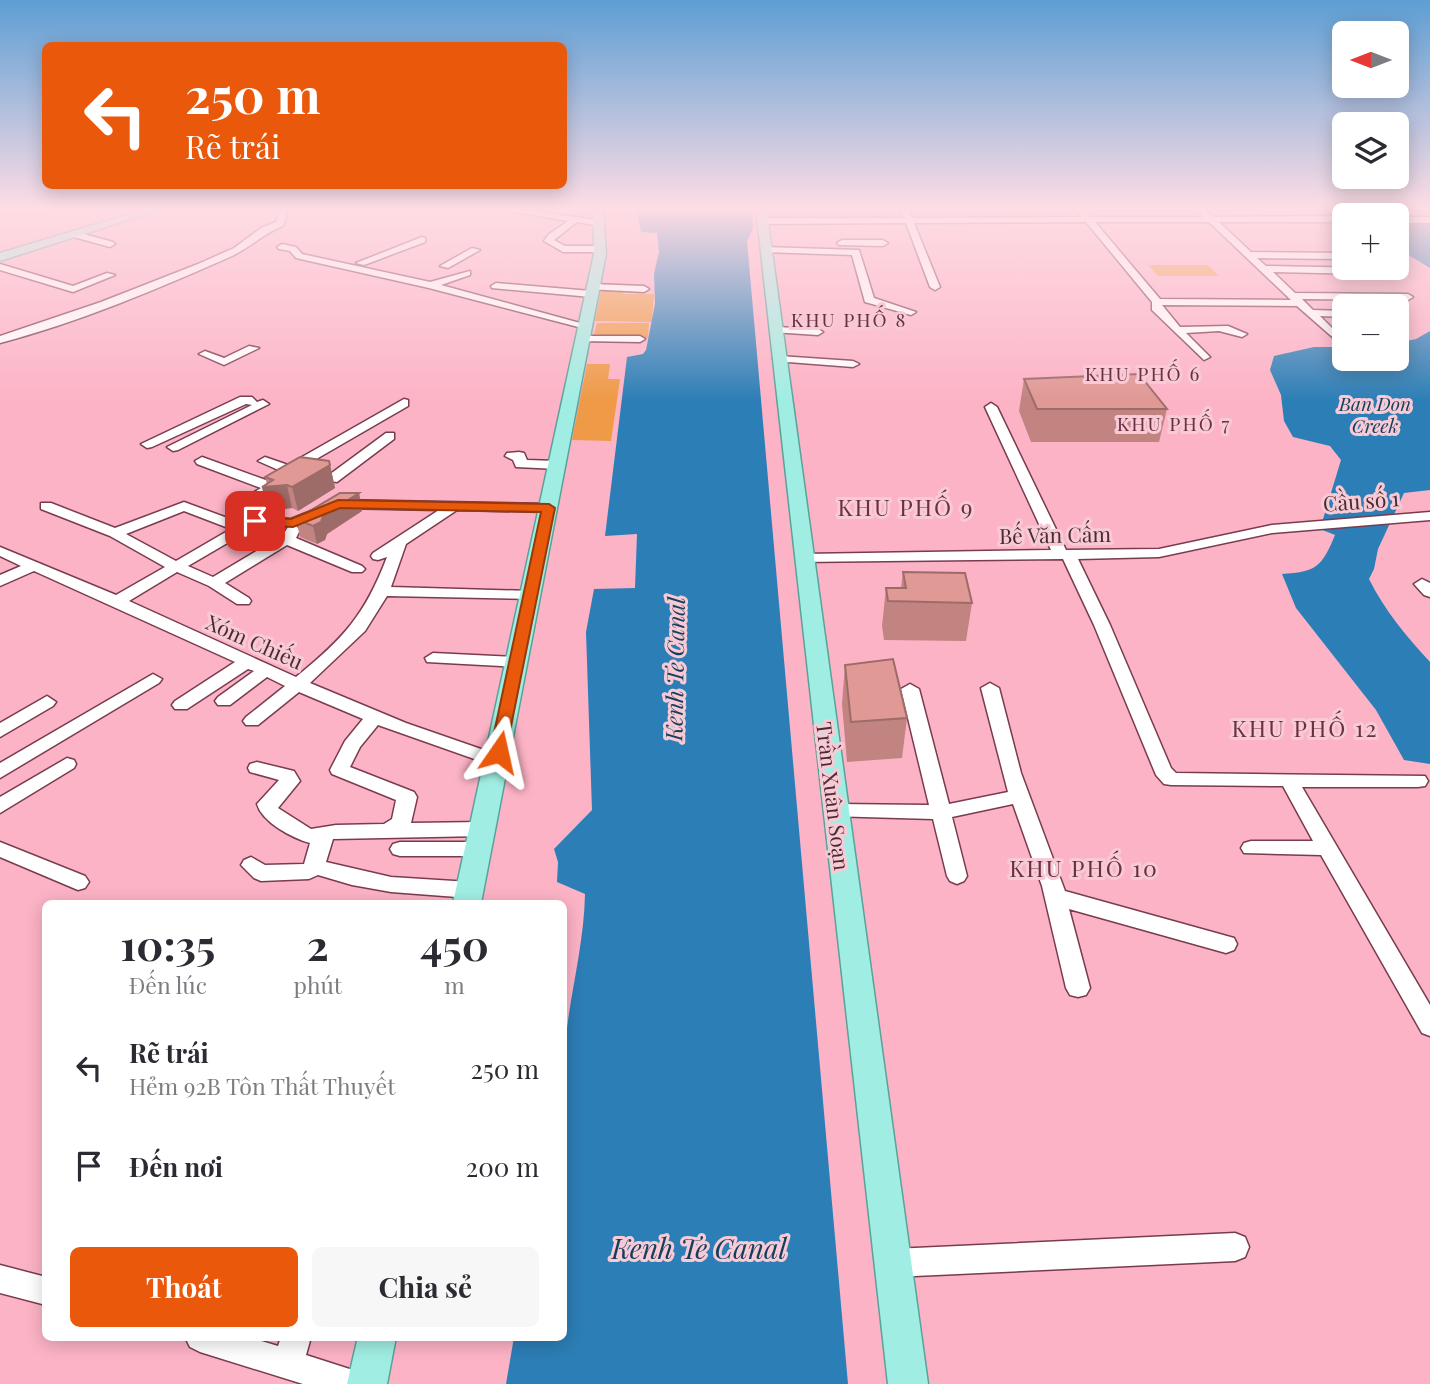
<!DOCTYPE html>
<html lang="vi">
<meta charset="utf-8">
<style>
body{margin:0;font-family:"Playfair Display",serif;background:#f7f7f7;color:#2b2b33;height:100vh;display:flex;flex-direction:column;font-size:26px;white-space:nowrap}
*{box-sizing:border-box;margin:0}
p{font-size:23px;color:#7c7c81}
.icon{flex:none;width:38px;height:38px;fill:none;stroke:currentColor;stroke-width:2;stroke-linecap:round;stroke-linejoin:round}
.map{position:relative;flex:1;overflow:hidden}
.side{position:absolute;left:42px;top:900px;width:525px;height:441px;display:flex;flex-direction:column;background:#fff;border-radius:10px;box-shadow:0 4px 18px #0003}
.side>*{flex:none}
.hud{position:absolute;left:42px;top:42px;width:525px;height:147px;border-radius:10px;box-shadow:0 4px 18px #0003;background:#ea580c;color:#fff;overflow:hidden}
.needle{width:46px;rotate:270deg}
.tools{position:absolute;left:1332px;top:21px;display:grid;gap:14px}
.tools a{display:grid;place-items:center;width:77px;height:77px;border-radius:10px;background:#fff;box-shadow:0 4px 18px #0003;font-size:35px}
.pin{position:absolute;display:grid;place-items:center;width:60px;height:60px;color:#fff;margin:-30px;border-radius:14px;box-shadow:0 4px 10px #0006}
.me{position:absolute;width:77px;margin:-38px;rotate:11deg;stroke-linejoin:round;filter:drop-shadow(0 0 5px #0008)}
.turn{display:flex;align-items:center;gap:24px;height:147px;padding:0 28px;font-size:32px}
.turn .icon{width:91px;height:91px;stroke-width:2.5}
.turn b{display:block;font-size:49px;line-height:60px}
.eta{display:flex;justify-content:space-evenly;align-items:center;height:119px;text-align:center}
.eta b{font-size:42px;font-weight:700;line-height:49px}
.cta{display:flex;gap:14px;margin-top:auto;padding:14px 28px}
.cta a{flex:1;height:80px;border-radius:10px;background:#ea580c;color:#fff;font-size:28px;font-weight:700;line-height:80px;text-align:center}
.cta a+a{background:#f7f7f7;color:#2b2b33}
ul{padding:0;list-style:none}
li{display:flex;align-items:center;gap:21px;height:98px;padding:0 28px}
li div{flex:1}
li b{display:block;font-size:26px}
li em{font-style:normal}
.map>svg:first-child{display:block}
.green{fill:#ee9a47}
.water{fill:#2c7eb6}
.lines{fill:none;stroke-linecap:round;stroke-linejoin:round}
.minor-casing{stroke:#793c4e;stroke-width:3}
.major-casing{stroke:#59a299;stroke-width:3}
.minor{fill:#fff;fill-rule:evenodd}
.major{fill:#a0eee3;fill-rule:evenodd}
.wall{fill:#c18480}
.shaded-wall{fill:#9d6b68}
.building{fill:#e09995;stroke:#9d6b68;stroke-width:2}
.route{fill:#ea580c;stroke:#983908;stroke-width:2}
.labels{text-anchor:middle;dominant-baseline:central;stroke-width:6;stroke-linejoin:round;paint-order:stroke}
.far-neighbourhood-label{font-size:19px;letter-spacing:2px;fill:#6a2f41;stroke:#f7cad5}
.far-water-label{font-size:19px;font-style:italic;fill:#133e5c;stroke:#f7cad5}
.street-label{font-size:21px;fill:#492c33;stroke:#f7cad5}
.neighbourhood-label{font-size:23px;letter-spacing:2px;fill:#6a2f41;stroke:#f7cad5}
.water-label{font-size:23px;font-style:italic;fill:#133e5c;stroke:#f7cad5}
.near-water-label{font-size:28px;font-style:italic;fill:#133e5c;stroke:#f7cad5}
</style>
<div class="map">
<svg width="1430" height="1384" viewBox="0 0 1430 1384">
<rect width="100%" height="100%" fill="#fcb3c6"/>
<path class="green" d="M1148,265h60l11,11h-61z
M601,289l23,1 -1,4h31l-2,28 -57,-1z
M597,323h52l-1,15h-55z
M587,364h23l-2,15h12l-9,62 -39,-1z"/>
<path class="water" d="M636,208h116l1,21 -6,12 101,1143h-342l8,-47h50c0,-91 -4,-183 0,-274 2,-57 20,-112 21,-169l-28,-12 1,-20 -4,-13 38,-39 -6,-178 8,-43 41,-1 2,-54 -32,2 22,-179 16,-3 3,-4 9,-46 -1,-30 5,-22 -2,-19 -16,-1z
M1430,223v45l-33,-20 -1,-19 4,-1v-3z
M1430,331v159l-26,3 -26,56 -4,20 -5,10c16,32 37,57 61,83v102l-26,-4 -28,-50 -80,-102 -14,-34c34,-2 40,-7 53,-39l-15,-6 21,-69 -11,-14 -37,-9 -9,-16 -3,-26 -11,-25 4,-14 40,-9h30v12h52l1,-16 19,-4z"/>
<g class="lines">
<g class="minor-casing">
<path id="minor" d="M281,208h8l-6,18c-19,7 -32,21 -51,30 -74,33 -153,66 -232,87v-7l101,-34 97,-38 36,-16 27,-20 15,-6z
M491,208h19l93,13v4l-3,1 -23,-4 -23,18 11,6h35l5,3 -5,3h-37l-19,-11 4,-6 20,-14z
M900,208h8l4,10 169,-1 -7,-9h8l8,9h113l-8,-9h8l10,9 131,-1v6h-125l32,30 93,1v6l-87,-1 9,8 103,2 5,3 -5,3 -96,-2 22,21 113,1 5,3 -5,3 -106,-1 11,11 31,1v6l-24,-1 22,22 -5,3 -40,-35 -135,-1 18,22 48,-1 19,8 -5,3 -23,-6 -33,2 24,24 -6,3 -52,-50v-8l-66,-80 -172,1 26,64 -5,3 -5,-3 -24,-64 -144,1 -4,-3 4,-3h142zM1095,222h114l82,78 -131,-1z
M1370,208h9l10,7h-9z
M1396,217h34v6h-34z
M73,231l40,11 2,2 -5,3 -40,-11v-4z
M422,237l3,1v4l-61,23 -8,-2z
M842,240h41l5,3 -5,3 -44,-1 -2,-2z
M282,244l14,3 6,7 128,28 40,-11v4l-29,10 150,41 -5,3 -157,-41 -133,-30 -6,-7 -11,-2 -2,-2z
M765,247l94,3 15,48 42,14 -5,3 -46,-13 -13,-47 -90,-3v-4z
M472,248l8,2 -32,18 -8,-2z
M0,264l73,22 34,-13 8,2 -42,17 -73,-22z
M496,283l95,8 5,3 -5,3 -99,-9 -1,-2z
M592,284l52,2 5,3 -5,3 -56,-3 -1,-2z
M776,327l42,2 5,3 -5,3 -46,-3 -1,-2z
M583,336h57l5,3 -5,3 -61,-1 -1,-2z
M249,346l10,2 -35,17 -25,-11 6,-3 19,7z
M779,356l74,5 6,3 -6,3 -78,-6 -2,-2z
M240,397h12l5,5 6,-2 6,4 -91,46 -5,1 -6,-4 85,-42 -6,-1 -94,43 -5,1 -6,-4z
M404,399l4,1v6l-109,63 30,6 57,-42h8v6l-57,43 -45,-6 -34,-15 7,-4 23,8z
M991,403l6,4 69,143 93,-1 113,-24 158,-13v8l-158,13 -113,24 -81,2 32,66 61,143 5,5 249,3 3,5 -3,5 -7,1h-116l128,218v31l-8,-3 -101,-178 -77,-2 -3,-5 3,-5 7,-2h62l-30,-55 -112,-1 -7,-1 -8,-9 -62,-150 -31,-66 -264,3 -3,-3 3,-3 5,-2 247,-4 -66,-143z
M519,452l5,1 3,7 31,1 7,4 -7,4 -42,-2 -3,-7 -8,-4 2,-3z
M202,457l69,25 7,-2 7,4 -29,19h-10v-6l15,-9 -64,-24 -2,-3z
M338,500l211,4 7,4 -7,4 -92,-2 -51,34 -15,43 140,4 8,5 -2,3 -150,-3 -22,35 -55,52 96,40 98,34 2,4 -2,4 -7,2 -119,-42 -18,22 -10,20 64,25 3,5 -6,26 72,-1 7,2 3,5 -3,5 -7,2 -150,3 -7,23 65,15 79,5 7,2 4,6 -4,6 -7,2 -79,-6 -39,-7 -34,-10 -9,4 -48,2 -7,-3 -13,-13 3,-5 7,-3 14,8 39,-1 6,-21c-18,-5 -48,-21 -53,-39l22,-24 -29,-8 -2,-4 2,-4 7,-2 37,9 6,10 -22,27 33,21 25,-4 48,-1 8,-5 4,-19 -64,-26 -2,-4 15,-29 18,-22 -64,-27 -41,33h-12l-3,-4 3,-4 39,-31 -18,-9 -37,28h-12l-3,-4 3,-4 36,-26 -6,-2 -61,40h-12l-3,-4 3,-4 60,-39 -201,-91 -34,15v-11l21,-9 -21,-10v-9l116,48 49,-28 -55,-31 -69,-27v-6h10l64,25 69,-26 57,21 14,-6 36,2zM340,508l99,2 -66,43 -2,3 2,3 5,1 9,-3c-22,58 -44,82 -91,120l-167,-76 48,-29 32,14 28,18h12l2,-3 -2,-3 -24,-15 62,-38 65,27h10l3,-3 -3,-3 -66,-28 4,-8 -4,-4zM184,511l47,18 -55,32 -50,-27zM258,525l30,2 -5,8 -70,42 -25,-11z
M1422,579l8,4v14l-6,-2 -10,-11z
M433,653l84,4 8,5 -8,5 -90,-5 -2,-4z
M153,674l9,5 -3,4 -159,95v-15z
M990,683l9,5 22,85 44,118 169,47 3,6 -3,6 -8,3 -157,-44 21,79 -4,7 -8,2 -8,-2 -4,-7 -24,-102 -29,-82 -61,13 15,59 -3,5 -7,3 -7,-3 -3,-5 -14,-57 -104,-3 -3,-5 3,-5 7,-2 93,1 -28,-116 9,-5 9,5 30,115 59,-12 -27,-104z
M47,696l9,6 -3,4 -53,31v-14z
M67,758l7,2 2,4 -2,4 -74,45v-16z
M0,842l85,34 4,6 -4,6 -7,2 -78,-33z
M400,842h79l7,2 3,5 -3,5 -7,2h-79l-7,-2 -3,-5 3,-5z
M1235,1233l10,4 4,10 -4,10 -10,4 -342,16 -10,-4 -4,-10 4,-10 10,-4z
M0,1265l46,12v28l-46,-12z
M185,1337h63l30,9 3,-9h30l-5,18 56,18 4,11h-63l-103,-32 -10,-5z"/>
</g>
<g class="major-casing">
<path id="major" d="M150,208h15l-165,53v-8z
M593,208h10l3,46 -125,649h-28l141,-649z
M756,208h10l162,1176h-40z
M358,1337h38l-9,47h-40z"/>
</g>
<use href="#minor" class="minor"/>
<use href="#major" class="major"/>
</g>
<path class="wall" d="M1024,379l143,30 -8,33h-128l-12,-31z
M330,465l5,23 -37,23 -6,-3 -24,3 -6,-24 5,-3 -2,-7z
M359,493l3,18 -35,23 -2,6 -8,4 -17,-7 -4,-18z
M903,572l69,31 -6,38 -82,-1 -2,-14 4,-38h15z
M845,665l62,53 -5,40 -55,4 -5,-58z"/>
<path class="shaded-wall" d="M330,465l5,23 -37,23 -6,-24z
M287,485l5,23 -24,3 -6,-24z
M359,493l3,18 -35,23 -2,6 -8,4 -4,-18 10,-10z"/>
<path class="building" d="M1139,374l28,35h-130l-13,-30z
M300,457l29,4 1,4 -38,22 -5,-2 -25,2 11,-7 -8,-3z
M340,493h19l-36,23 -2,6 -8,4 -17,-7z
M903,572l62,1 7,30 -84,-2 -2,-13h20z
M893,659l14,59 -56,4 -6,-57z"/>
<linearGradient id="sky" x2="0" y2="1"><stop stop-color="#5d9ed4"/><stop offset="0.52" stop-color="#fedde5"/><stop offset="1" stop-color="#fedde5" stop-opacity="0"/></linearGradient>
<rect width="1430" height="401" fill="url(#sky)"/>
<path class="route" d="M338,500l211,4 6,4 -50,248h-12l-3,-4 51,-240 -201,-4 -47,19 -38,-2 -6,-4 6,-4 36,2z"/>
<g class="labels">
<g class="far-neighbourhood-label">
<text x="849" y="319">KHU PHỐ 8</text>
<text x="1143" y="373">KHU PHỐ 6</text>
<text x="1174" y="423">KHU PHỐ 7</text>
</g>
<g class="far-water-label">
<text x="1375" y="403">Ban Don<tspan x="1375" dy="22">Creek</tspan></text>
</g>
<g class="street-label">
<text transform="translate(1361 500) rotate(-4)">Cầu số 1</text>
<text transform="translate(1055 534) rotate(-1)">Bế Văn Cấm</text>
<text transform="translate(255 641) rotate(24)">Xóm Chiếu</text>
<text transform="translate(834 796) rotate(83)">Trần Xuân Soạn</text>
</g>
<g class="neighbourhood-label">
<text x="906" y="506">KHU PHỐ 9</text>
<text x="1305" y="727">KHU PHỐ 12</text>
<text x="1084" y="867">KHU PHỐ 10</text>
</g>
<g class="water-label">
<text transform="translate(674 669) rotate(-89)">Kenh Te Canal</text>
</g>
<g class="near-water-label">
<text x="699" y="1247">Kenh Te Canal</text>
</g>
</g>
</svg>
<div class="tools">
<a><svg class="needle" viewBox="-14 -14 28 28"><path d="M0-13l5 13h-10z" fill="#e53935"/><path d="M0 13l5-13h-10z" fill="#7c7c81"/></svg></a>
<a><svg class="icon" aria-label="layers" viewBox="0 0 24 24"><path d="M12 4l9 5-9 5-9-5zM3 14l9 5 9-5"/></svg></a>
<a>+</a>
<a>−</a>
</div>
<div class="pin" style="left:255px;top:521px;background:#d93025"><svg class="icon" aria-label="arrive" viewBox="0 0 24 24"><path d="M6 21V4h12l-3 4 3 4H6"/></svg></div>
<svg class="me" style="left:499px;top:752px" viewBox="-20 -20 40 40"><path d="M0-17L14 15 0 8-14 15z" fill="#ea580c" stroke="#fff" stroke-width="4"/></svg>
<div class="hud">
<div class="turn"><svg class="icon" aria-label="left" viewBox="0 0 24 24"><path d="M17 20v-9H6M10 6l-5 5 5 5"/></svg><div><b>250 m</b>Rẽ trái</div></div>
</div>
<section class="side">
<div class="eta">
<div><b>10:35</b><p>Đến lúc</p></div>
<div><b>2</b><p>phút</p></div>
<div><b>450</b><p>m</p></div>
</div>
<ul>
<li><svg class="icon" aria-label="left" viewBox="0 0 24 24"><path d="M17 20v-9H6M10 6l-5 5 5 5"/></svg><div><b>Rẽ trái</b><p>Hẻm 92B Tôn Thất Thuyết</p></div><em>250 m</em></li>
<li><svg class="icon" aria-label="arrive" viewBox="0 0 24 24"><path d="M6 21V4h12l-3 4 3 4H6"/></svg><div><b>Đến nơi</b></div><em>200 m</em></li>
</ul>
<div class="cta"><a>Thoát</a><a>Chia sẻ</a></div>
</section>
</div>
